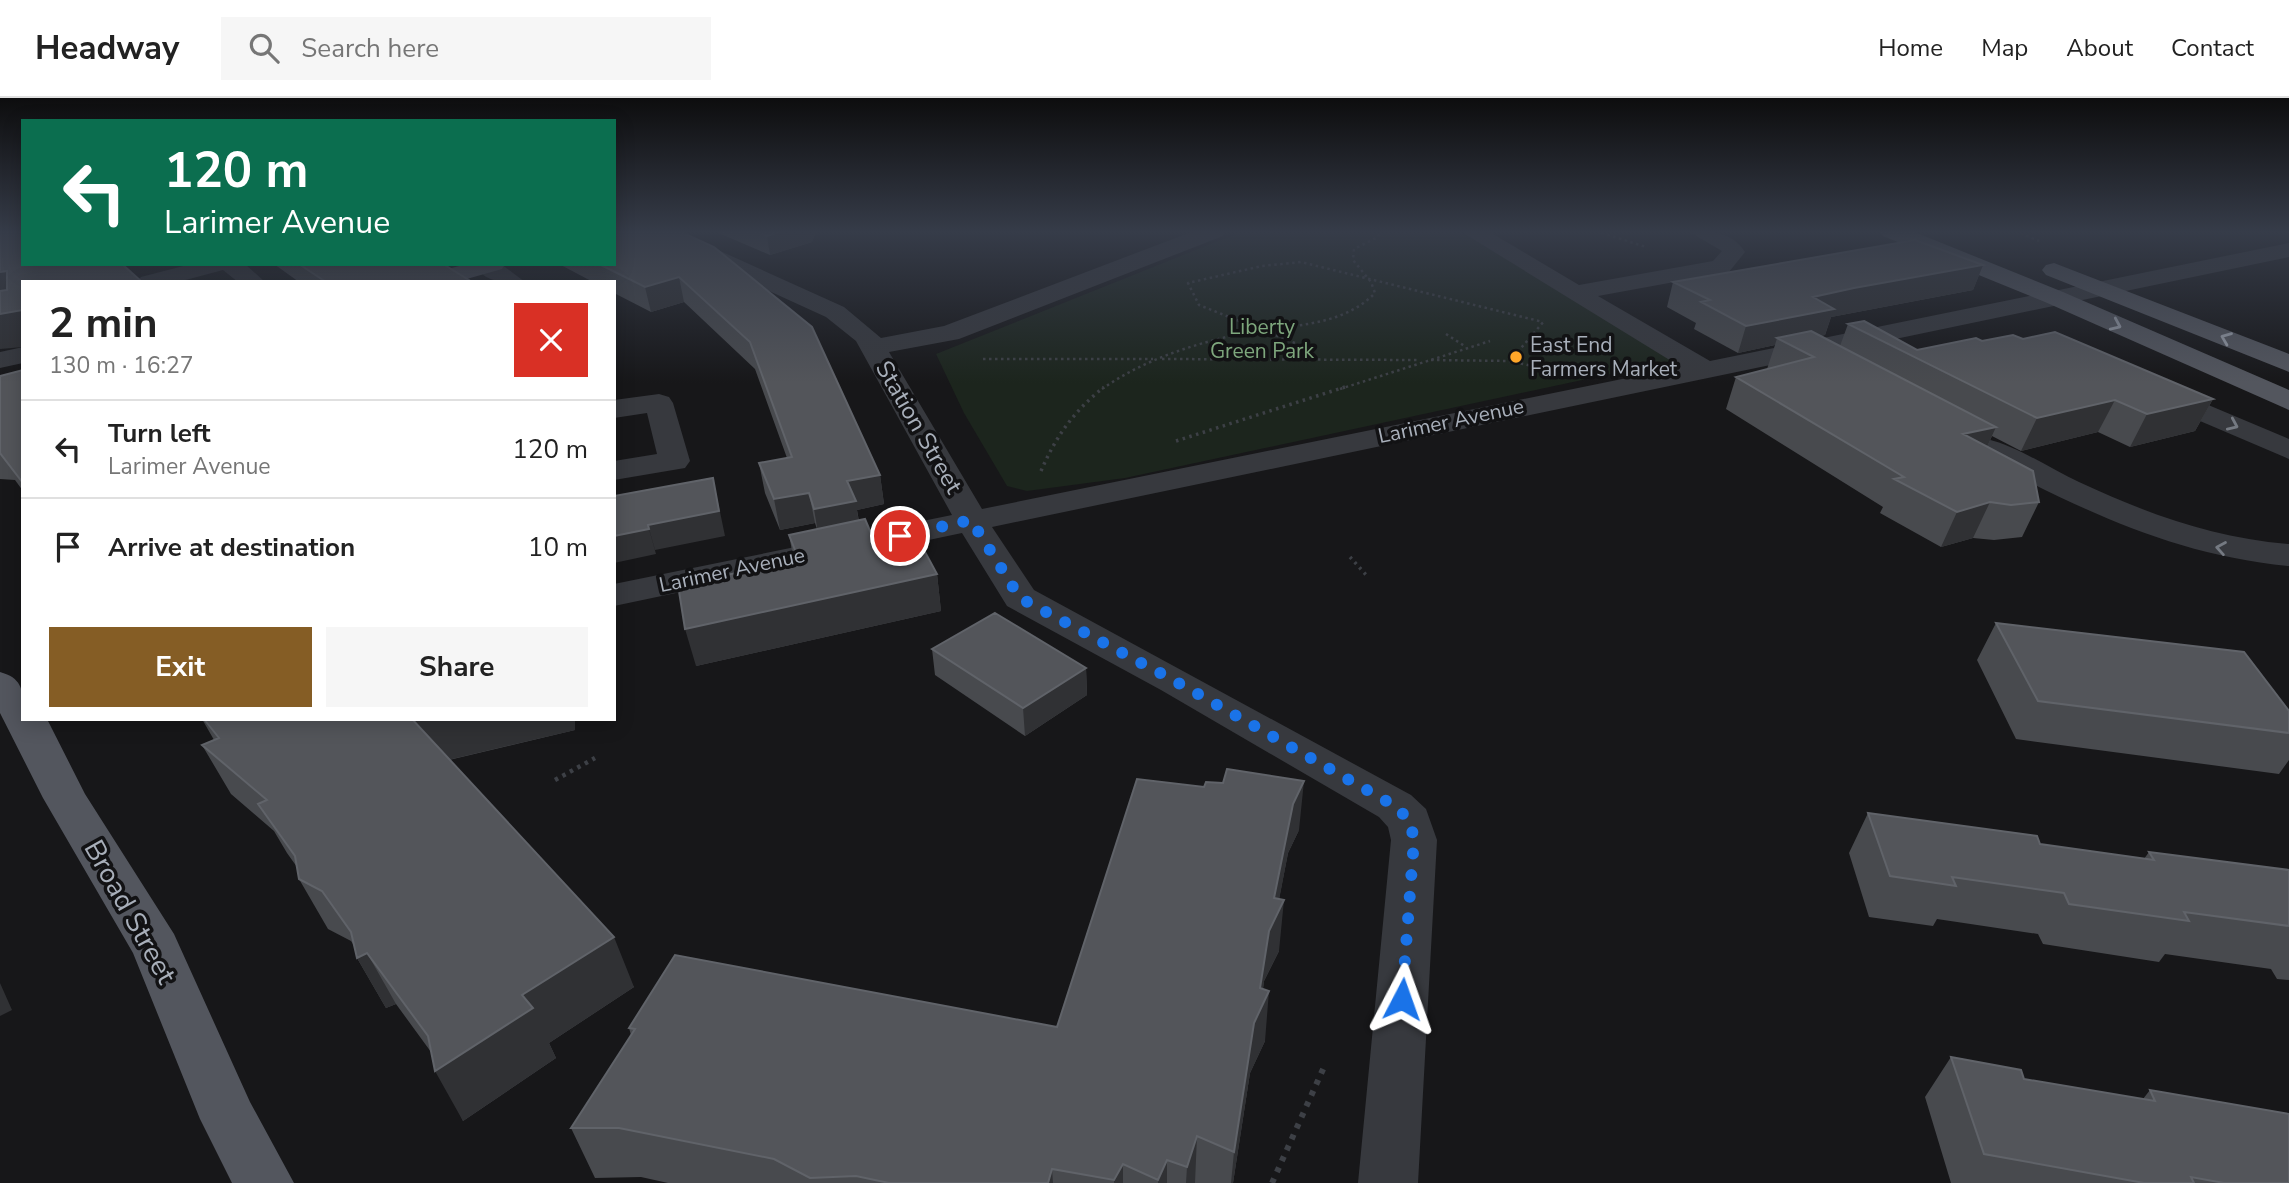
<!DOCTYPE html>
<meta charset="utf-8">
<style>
body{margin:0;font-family:"Nunito Sans",sans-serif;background:#f6f6f6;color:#222;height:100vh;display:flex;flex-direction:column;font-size:26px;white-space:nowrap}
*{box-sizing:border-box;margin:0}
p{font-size:23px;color:#767676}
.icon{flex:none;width:38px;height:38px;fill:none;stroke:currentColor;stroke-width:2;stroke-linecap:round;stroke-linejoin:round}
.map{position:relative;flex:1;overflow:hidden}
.sheet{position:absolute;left:21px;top:182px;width:595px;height:441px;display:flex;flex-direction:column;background:#fff;border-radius:0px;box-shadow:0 4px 18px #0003}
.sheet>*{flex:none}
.top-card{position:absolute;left:21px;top:21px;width:595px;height:147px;border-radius:0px;box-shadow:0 4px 18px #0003;background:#0b6e4f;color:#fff;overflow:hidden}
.pin{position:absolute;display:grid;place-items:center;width:60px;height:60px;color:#fff;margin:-30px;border:4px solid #fff;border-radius:50%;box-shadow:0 2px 7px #0007}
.me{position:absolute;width:77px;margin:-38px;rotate:4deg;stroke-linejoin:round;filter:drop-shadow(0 0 5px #0008)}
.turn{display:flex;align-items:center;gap:24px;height:147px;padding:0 28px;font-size:32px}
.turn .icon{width:91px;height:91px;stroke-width:2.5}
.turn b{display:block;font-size:49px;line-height:60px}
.round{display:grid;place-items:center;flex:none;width:74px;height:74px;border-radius:0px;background:#f6f6f6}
.head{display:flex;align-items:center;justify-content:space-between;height:119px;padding:0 28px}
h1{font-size:42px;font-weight:700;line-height:52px}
.action{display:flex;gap:14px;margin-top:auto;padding:14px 28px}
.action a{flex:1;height:80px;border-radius:0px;background:#855d25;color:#fff;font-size:28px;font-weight:700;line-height:80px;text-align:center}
.action a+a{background:#f6f6f6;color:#222}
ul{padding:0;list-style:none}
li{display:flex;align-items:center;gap:21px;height:98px;padding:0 28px;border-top:2px solid #e0e0e0}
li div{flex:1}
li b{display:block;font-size:26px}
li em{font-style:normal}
header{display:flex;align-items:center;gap:42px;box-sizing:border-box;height:98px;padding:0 35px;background:#fff;border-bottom:2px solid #e0e0e0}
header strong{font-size:33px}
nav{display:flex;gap:38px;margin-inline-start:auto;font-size:24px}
.search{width:490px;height:63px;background:#f6f6f6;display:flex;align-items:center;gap:18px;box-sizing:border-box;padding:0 24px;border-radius:0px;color:#767676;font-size:26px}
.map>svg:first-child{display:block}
.green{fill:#1c251d}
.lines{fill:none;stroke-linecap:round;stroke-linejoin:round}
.path-far3{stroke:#3d4046;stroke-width:2.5;stroke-dasharray:2.5 3.5;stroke-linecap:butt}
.path-far2{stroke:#3d4046;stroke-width:3.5;stroke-dasharray:2.5 4.5;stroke-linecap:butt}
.path-far1{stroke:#3d4046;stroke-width:4.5;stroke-dasharray:3.5 5;stroke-linecap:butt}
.path{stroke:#3d4046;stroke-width:6;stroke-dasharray:5 7;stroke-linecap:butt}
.minor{fill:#37393e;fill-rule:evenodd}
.major{fill:#53565e;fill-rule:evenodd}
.wall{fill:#484a4e}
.shaded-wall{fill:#303134}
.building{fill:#53555a;stroke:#606369;stroke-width:2}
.oneway{stroke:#979da8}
.oneway2{stroke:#757a82}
.route{stroke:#1a73e8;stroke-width:12;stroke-dasharray:0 21.6}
.poi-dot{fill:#ffa629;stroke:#121214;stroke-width:2.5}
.labels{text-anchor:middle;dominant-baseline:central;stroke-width:7;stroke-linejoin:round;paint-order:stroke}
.far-park-label{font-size:21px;fill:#7ea77d;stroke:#121214}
.far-poi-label{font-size:21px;fill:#a8afba;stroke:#121214;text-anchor:start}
.far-street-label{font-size:21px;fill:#a8afba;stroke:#121214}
.street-label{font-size:24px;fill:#a8afba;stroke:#121214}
.near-street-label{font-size:28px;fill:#a8afba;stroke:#121214}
</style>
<header>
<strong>Headway</strong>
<div class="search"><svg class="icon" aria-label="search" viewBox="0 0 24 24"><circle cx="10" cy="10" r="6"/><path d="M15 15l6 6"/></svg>Search here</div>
<nav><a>Home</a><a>Map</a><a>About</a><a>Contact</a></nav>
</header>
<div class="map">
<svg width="2289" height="1085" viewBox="0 0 2289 1085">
<rect width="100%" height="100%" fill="#171719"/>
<path class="green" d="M1243,133h215l227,127 -560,120 -98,13 -20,-5 -43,-73 -28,-59z"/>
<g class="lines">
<path class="path-far3" d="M1596,133l50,16
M2015,133l24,10
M1446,236l20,13
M983,261h170
M1162,261l257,1
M1307,262l-2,-13 -106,-42 -11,-22 74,-17 39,-4 242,60
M1431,262l79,1 31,7
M1510,263l35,-41
M1102,291c40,-28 85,-43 133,-54 47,-11 104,-5 140,-42l-4,-11 -18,-22 1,-11 24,-12 2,-6
M1340,291l150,-48"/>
<path class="path-far2" d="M1176,343l169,-54
M1041,373c15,-35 33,-60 63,-84
M1350,459l18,20"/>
<path class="path-far1" d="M555,682l40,-22"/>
<path class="path" d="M1272,1085l52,-116"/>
<path class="minor" d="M646,133h30l168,76 37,31 63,-12 250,-95h32l-3,5 -264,103 -70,13 93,157 699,-142 -221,-136h28l91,54 134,-24 9,-10 -34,-20c24,0 43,0 57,21l-16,20 -131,24 112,65 579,-118v14l-1297,270 42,63 377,205 15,14 11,31 -19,343h-60l33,-343 -3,-13 -9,-10 -218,-127 -154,-84 -45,-73 -348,73v-22l338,-69 -96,-174 -30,-24 -177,-81z
M191,166h54l20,18h-27l-15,-12 -45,12h-41l4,-5z
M477,166h24l24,18c-17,0 -44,2 -48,-18z
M23,249v16l-23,5v-16z
M2156,285l133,56v20l-143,-61 -4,-6 4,-6z
M659,296l10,3 4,6 17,58 -5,7 -71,12v-19l43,-7 -10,-41 -33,5v-18z
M1987,341c32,8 62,29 92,43 69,32 134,56 210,62v22c-118,-11 -210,-58 -313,-111l-4,-7 4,-7z"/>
<path class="major" d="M1880,133h32l151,61 226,98v20l-244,-108 -162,-66z
M2054,165l235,91v18l-243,-97 -4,-5 4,-5z
M466,166h39l-3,5 -46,13h-40l4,-5z
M0,574c26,7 23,23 23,47h24l38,75 89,140 76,168 44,81h-62l-32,-64 -67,-166 -90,-155 -43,-85z"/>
</g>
<path class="wall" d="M679,133l201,244 4,29 -27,6 2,11 17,24 61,29 4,37 -245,55 98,-105 -5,-26 28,-6 -2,-6 -35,7 -15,-37 -6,-30 28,-5 -32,-89 -71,-67 -33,10 -37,-19v-11h-21l-34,-18h55z
M714,133h102l-4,11 -42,13z
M274,166h169l29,18h-173z
M1983,167l-10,25 -142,27 -6,18 -5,1 20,10 8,-22 69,26 65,-9 41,-2 190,60 -18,32 -65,16 -32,-15 -77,19 -29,-15 -5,11 52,55 -17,35 -28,3 -21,-2 -32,9 -61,-34 3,-6 -157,-98 10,-32 31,-8 8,-24 -37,8 -44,-24 2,-6 -29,-16 6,-25z
M23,272v121l-8,-11 -15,-1v-103z
M1996,525l293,88v49l-10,14 -263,-35 -39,-79z
M932,551l154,19 1,27 -62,41 -90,-61z
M202,621h373v11l-126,30 185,227 -85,56 7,15 -93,63 -32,-69 -35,-48 -10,4 -29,-50 -2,-11 -4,-6 -23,-12 -29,-50 -2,-12 -10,-14 -13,-22 -43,-37 -29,-49 12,-5z
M1868,715l172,31 104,15 5,-7 140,18v110l-12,-1 -6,-10 -106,-15 -6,8 -116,-18 -5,-10 -101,-15 -4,7 -64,-9 -20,-64z
M1299,732l-11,23 -9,46v52l-15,30 -1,8 2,52 -15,32 -17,110h-565l-27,-6 -46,1 -24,-50 60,-93 -2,-7 428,-1z
M1951,959l73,22 119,20 7,-9 139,93h-338l-26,-86z"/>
<path class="shaded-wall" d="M781,133h35l-4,11 -42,13 -3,-19z
M1983,167l-10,25 -142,27 -6,18 -39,8 -9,-5 -2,7 -37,8 8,-27 67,-29 41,-9z
M7,173l16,28 -23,9v-36z
M679,179l5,25 -33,10 -6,-25z
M23,212v37l-23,2v-35z
M2213,301l-18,32 -65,16 17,-33z
M2115,302l-17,32 -77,19 16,-33z
M1996,329l-15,33 -18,-26z
M880,377l4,29 -27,6 3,21 -41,8 -5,-30 33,-28z
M713,380l12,58 -70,14 -7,-25z
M809,395l6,30 -35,7 -6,-31z
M1990,404l-17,36 -32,9 16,-35z
M649,431l7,25 -42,9v-27z
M937,476l4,37 -245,55 -11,-37z
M1086,570l1,27 -62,41 -2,-28z
M410,621h165v11l-144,34z
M1304,683l-5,49 -11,23 -12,63 8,-16 -5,51 -15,30 -4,30 9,-20 -4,50 -15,32 -17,110h-2l3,-31 40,-254 19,-94z
M614,839l20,50 -85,56 7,15 -93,63 -28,-50 87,-76z
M367,855l29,51 -10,4 -29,-50z
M0,885l12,27 -12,6z
M1197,1038l-2,47h-9l1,-16z
M1167,1062v23h-9v-3z
M1123,1066v19h-9v-3z
M1052,1071l1,14h-5z"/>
<path class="building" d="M0,133h23v33h99l20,18h-119v28l-23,4v-23l7,-1v-19l-7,1z
M614,133h65l35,16 98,80 68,148 -33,6 9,20 -42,8 -5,-16 -35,6 -15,-36 33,-6 -42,-115 -71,-65 -34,10 -46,-23h15z
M756,133h25l-14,5z
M1915,142l68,25 -129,23 -41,9 21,12 -88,17 -45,-24 9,-2 -37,-18z
M299,166h144l29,18h-146z
M1864,223l53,29 59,-12 6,3 31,-6 10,4 32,-7 158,67 -66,15 -32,-14 -78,18 -189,-94z
M1811,233l185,96 -33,7 70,37 6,31 -28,3 -21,-3 -33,10 -63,-33 10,-2 -168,-100 78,-20 -37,-19z
M23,272v113l-23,-30v-77z
M713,380l6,33 -71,14 1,4 -35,7v-40z
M865,421l11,26 41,-8 20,37 -252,55 -7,-44 121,-25 -10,-25z
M995,515l91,55 -63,40 -91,-59z
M1996,525l248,29 45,59v22l-251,-32z
M204,621h208l202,218 -92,58 11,13 -98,63 -7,-35 -61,-83 -10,5 -6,-26 -29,-41 -23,-12 -4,-23 -37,-52 9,-4 -65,-55 17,-7z
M1227,671l77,12 -11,23 -19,94 10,2 -15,31 -9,57 9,3 -15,32 -20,129 -37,-16 -10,31 -20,-7 -9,20 -35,-16 -9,16 -62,-11 -4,14h-159l-33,-7 -46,2 -36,-19 -155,-31h-48l64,-99 -6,-1 46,-73 382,72 80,-248 67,8 2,-5 17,1z
M1868,715l169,23 3,8 114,16 -5,-8 140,18v56l-105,-14 5,9 -120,-17 -5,-11 -112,-16 4,9 -66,-10z
M1951,959l70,13 3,9 131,22 -5,-11 139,24v69h-65l-33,-6 3,6h-50l-160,-29z"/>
<defs><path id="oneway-chevron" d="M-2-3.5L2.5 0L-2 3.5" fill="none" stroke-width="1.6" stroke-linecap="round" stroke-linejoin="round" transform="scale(1.75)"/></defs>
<g class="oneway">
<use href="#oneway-chevron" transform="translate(2116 227) rotate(24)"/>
<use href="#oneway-chevron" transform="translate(2226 240) rotate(-158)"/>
</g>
<g class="oneway2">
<use href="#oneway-chevron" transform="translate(2233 327) rotate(24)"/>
<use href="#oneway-chevron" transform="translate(2221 450) rotate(-170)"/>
</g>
<linearGradient id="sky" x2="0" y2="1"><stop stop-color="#0d0d0e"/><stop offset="0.47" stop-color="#363c49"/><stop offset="1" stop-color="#363c49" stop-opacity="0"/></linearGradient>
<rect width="2289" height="285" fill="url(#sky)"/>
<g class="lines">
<path class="route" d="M900,438l71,-16 49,78 155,83 220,125 15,15 4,19 -12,159"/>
</g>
<circle class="poi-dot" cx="1516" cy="259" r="7"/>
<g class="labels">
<g class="far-park-label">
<text x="1262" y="229">Liberty<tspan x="1262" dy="24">Green Park</tspan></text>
</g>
<g class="far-poi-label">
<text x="1530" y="247">East End<tspan x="1530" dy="24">Farmers Market</tspan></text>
</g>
<g class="far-street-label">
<text transform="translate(1451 323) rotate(-12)">Larimer Avenue</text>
<text transform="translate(732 472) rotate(-12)">Larimer Avenue</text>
</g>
<g class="street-label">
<text transform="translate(919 329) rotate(60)">Station Street</text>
</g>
<g class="near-street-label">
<text transform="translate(130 814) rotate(61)">Broad Street</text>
</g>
</g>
</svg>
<div class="pin" style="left:900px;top:438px;background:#d93025"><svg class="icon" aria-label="arrive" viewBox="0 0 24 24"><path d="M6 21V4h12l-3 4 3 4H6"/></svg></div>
<svg class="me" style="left:1402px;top:901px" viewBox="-20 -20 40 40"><path d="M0-17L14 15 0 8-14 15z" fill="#1a73e8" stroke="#fff" stroke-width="4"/></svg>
<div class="top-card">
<div class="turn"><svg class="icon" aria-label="left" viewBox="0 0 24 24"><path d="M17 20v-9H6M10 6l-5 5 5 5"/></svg><div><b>120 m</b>Larimer Avenue</div></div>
</div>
<section class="sheet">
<div class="head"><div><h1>2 min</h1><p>130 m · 16:27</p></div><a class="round" style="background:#d93025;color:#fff"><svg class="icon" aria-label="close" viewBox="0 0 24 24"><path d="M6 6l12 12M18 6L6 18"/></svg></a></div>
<ul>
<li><svg class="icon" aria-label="left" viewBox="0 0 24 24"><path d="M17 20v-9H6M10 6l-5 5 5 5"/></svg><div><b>Turn left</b><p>Larimer Avenue</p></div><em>120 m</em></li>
<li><svg class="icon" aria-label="arrive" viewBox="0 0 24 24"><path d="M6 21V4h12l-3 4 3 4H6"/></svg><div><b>Arrive at destination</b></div><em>10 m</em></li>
</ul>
<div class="action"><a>Exit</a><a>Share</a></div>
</section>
</div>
